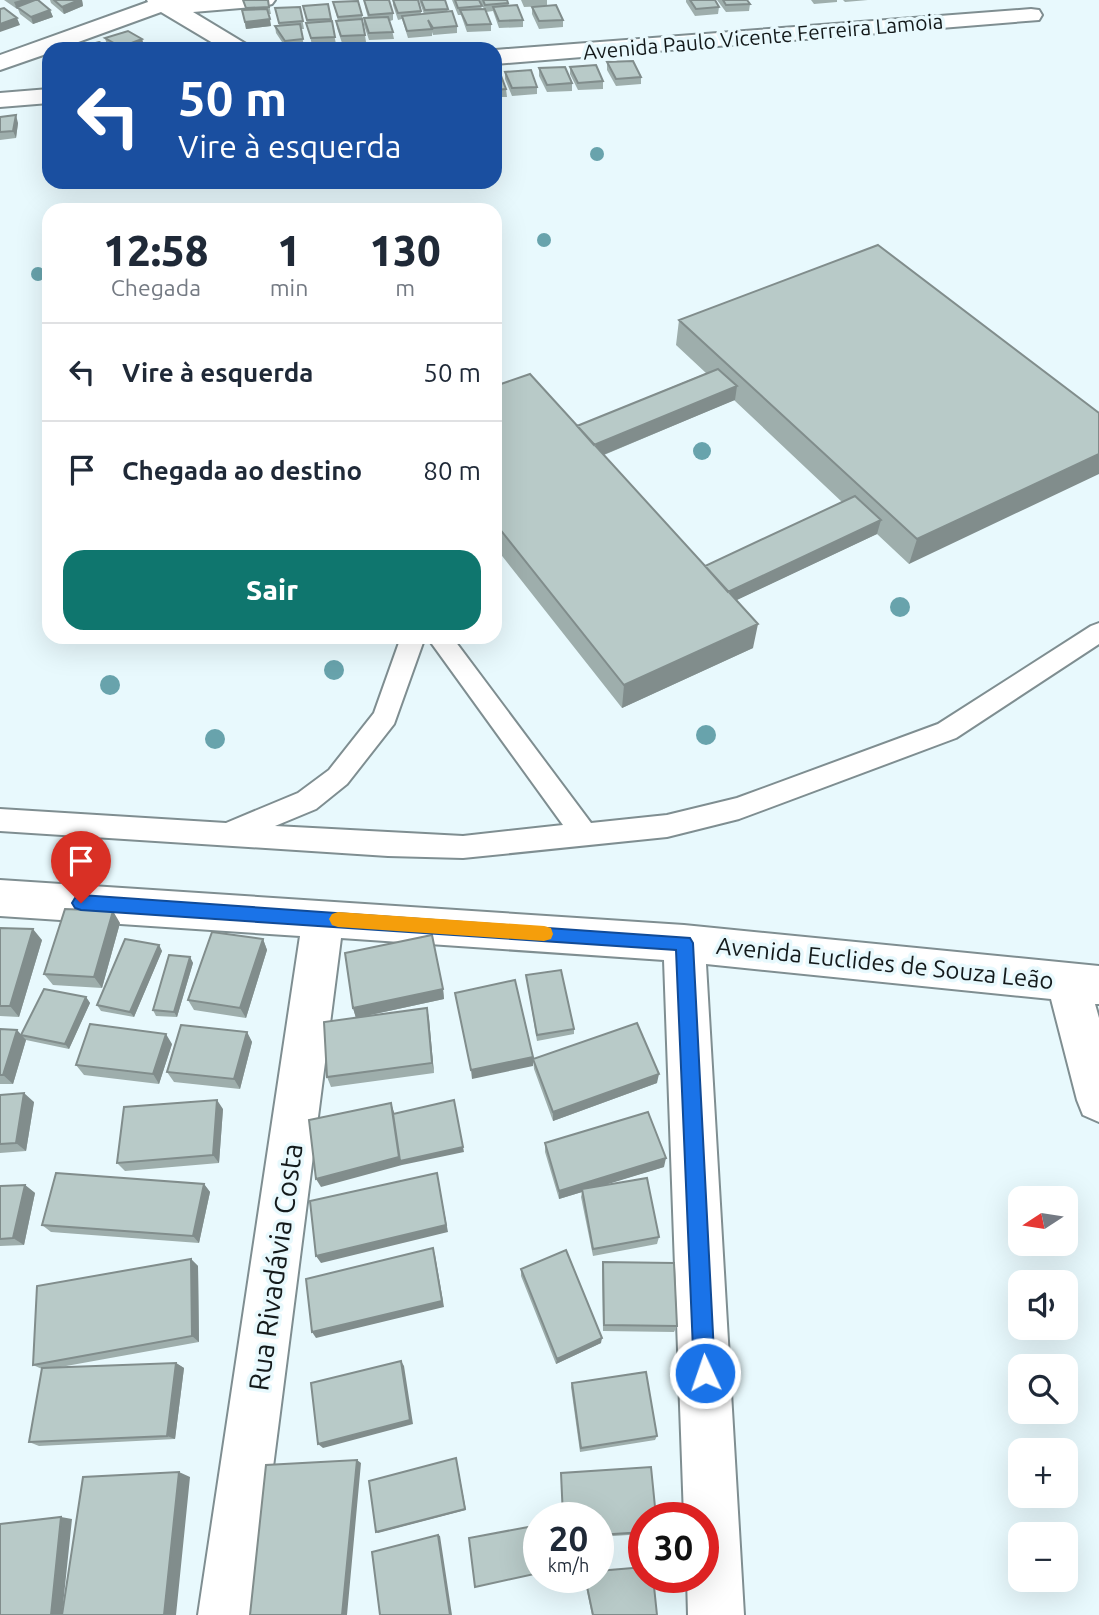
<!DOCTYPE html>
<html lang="pt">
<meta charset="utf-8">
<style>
body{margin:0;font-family:Ubuntu,sans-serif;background:#f6f6f7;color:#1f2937;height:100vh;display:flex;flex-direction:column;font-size:26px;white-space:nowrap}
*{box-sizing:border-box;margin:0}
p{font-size:23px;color:#747a83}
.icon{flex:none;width:38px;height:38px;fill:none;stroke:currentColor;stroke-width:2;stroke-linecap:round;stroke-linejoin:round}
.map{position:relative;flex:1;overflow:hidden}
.side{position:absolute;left:42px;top:203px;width:460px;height:441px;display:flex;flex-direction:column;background:#fff;border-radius:21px;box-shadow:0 7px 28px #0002}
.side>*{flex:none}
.guide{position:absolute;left:42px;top:42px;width:460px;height:147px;border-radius:21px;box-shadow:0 7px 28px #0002;background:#1a4fa0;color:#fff;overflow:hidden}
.needle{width:46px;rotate:258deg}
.fabs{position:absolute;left:1008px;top:1186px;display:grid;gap:14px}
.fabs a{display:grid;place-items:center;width:70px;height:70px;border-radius:14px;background:#fff;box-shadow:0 7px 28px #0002;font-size:35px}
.speed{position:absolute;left:523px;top:1502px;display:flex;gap:14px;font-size:35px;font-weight:700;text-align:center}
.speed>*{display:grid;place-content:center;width:91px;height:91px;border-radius:50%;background:#fff;box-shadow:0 7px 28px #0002;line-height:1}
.speed small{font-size:18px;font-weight:400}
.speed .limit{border:10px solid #d22;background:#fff;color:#111}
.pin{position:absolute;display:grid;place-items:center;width:60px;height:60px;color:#fff;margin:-72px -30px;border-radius:50% 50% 50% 0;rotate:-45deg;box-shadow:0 0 7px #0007}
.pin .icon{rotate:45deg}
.me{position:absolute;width:77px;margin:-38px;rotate:357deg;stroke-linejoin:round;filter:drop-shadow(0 0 5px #0008)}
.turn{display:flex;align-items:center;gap:24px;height:147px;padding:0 21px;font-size:32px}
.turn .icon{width:91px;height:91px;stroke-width:2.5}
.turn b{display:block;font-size:49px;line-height:60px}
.eta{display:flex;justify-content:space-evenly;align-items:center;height:119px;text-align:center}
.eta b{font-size:42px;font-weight:800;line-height:49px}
.button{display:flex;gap:14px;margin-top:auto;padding:14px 21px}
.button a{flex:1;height:80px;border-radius:21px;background:#0f766e;color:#fff;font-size:28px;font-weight:800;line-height:80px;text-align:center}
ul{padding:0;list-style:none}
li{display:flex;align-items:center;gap:21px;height:98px;padding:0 21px;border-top:2px solid #e0e1e3}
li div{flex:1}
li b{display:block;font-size:26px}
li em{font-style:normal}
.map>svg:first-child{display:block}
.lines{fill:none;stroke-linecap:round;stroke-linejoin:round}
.service-casing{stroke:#7f8e91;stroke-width:4}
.minor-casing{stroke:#7f8e91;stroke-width:4}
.service{fill:#fff;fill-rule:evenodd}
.minor{fill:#fff;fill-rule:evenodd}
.tree{fill:#68a3ac}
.wall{fill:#9eaeac;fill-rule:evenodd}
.shaded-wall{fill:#818d8c}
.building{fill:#b8cac8;stroke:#818d8c;stroke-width:2}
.route{fill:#1a73e8;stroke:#114b97;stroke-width:2}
.slow{fill:#f59e0b}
.labels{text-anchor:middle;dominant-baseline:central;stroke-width:7;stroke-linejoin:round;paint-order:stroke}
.far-street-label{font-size:21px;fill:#141a1b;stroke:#e8f9fd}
.street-label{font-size:24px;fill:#141a1b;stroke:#e8f9fd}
.near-street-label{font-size:28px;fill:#141a1b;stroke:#e8f9fd}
</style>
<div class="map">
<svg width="1099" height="1615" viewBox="0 0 1099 1615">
<rect width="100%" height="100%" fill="#e8f9fd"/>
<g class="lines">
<g class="service-casing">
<path id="service" d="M1099,623v21l-143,94 -217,81 -72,18 -204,21 -75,-2 -388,-25v-22l226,14 72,-30 31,-23 45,-57 27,-76h24l-31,87 -47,60 -31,25 -41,17 188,10 100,-11 -136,-188h25l139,186 76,-8 70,-17 201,-74 153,-98z"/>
</g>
<g class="minor-casing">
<path id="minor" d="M147,0h128l-3,4 -7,2 -72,6 53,32 3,5h-26l-62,-37 -102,37h-10v4l-49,17v-15l148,-53z
M1031,9l8,1 3,5 -3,5 -544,44v-14z
M49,89v14l-49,4v-14z
M0,880l684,45 415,41v38h-4l4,14v104l-16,-7 -6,-15 -26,-101 -345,-35 38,651h-56l-1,-38h17v-60h-20l-20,-557 -323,-22 -87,677h-56l102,-679 -300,-20z"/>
</g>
<use href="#service" class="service"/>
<use href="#minor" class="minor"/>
</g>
<g class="tree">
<circle cx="597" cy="154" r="7"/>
<circle cx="544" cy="240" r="7"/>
<circle cx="38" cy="274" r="7"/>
<circle cx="702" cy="451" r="9"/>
<circle cx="900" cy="607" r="10"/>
<circle cx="334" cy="670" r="10"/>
<circle cx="110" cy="685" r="10"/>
<circle cx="706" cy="735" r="10"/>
<circle cx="215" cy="739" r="10"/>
</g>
<path class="wall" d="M4,0h34l12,10 3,7 -20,7 -13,-10 -2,-5h-1z
M50,0h32l1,6 -19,8 -13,-11z
M243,0h25l3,14h-3l3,12 -25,3 -4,-19h4z
M364,0l29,13v7l-3,1 4,18 -25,1 -5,-15v-7h4l-3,-11z
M393,0l28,11v3h3l-5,-14h26l3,12 9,14v7l-24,2 -1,-3v4l-24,2 -6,-19 -4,1 -5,-15z
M452,0h27l3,9h2l-4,-9h27l2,6 14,14v7l-24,1 -6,-17 -7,1 5,12v7l-24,1 -6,-17h-3z
M521,0h26v6l-23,1z
M686,0h29l4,7 -1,7 -23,2 -9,-14z
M717,0h30l3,4 -1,7 -23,1z
M811,0h26v2l-23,2z
M843,0h25l-23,2z
M333,2l29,13 4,27 -24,1 -5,-15 -1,-7h2z
M328,4l8,40 -24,1 -9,-39z
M300,7l4,22h-3l3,18 -18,1 -10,-15 -1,-7 4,-1 -4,-17z
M532,7l31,13v7l-24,2 -7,-15z
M105,38l37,1 2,7 -8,3h-21l-8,-4z
M607,62l34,15v7l-25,2 -9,-16z
M570,67l33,14v8l-25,1 -8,-16z
M539,68l33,15v8l-25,1 -8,-16z
M505,72l32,15v7l-25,2 -7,-17z
M495,73l11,16 1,8h-12z
M0,117l18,6 -2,15 -16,2z
M679,320l420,93 -190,151 -32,-30 -141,66 17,48 -131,60 -127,-161v-161l82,40 129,-53 -30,-28zM734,400l108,102 -137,64 -101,-111z
M120,923l-18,65 -49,-3 -9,-11z
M0,928l42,12 -23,77 -19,-1z
M263,939l4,11 -21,68 -52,-8 -6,-10z
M159,945l3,6 -28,66 -33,-6 -4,-6z
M190,957l3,6 -16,54 -21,-1 -3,-6z
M526,975l48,54v5l-37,7z
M443,989l1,10 -83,18 66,-9 7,65 -103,14 -4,-10 29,-59 -3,-10z
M86,997l4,6 -21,46 -43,-9 -13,44h-13v-55l17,1 4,5z
M247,1032l5,10 -12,47 -66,-7 -7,-10z
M172,1044l-13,40 -75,-9 -8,-10z
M533,1059l124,24 -104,38 -19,-52z
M0,1095l34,7 -8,49 -26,2z
M223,1109l-4,54 -94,8 -8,-8z
M545,1143l119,24 -61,18 56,52 -2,7 -64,12 -12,-59 1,-5 -23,7 -14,-47z
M204,1184l6,8 -11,51 -148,-11 -9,-7z
M25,1185l10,8 -11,52 -24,1v-60z
M191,1259l7,7 1,76 -144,26 121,-5 8,5 -9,71 -136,7 -10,-4 13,-73 -9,-4z
M603,1262l74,64 -3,6 -71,-1 -1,-62z
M521,1269l80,74 -45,21 -35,-88z
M572,1383l85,53 -2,4 -75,12 -9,-65z
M598,1517h46v17l-46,3z
M584,1577h14l59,38h-65z"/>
<path class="shaded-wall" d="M21,0h14l-18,7 1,2h-1l-3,-7z
M79,0h3l1,6 -19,8 -2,-7z
M50,10l3,7 -20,7 -2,-7z
M17,18l3,7 -20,7v-8z
M270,19l1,7 -25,3 -1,-7z
M142,39l2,7 -8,3h-14l-1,-2z
M16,115l2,8 -2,15 -3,-7z
M737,386l-2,14 -149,62 1,-14z
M1099,454v20l-190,90 8,-25z
M881,520l-4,14 -159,75 3,-14z
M758,624l-5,24 -131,60 2,-23z
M113,911l7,12 -18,65 -8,-11z
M33,929l9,11 -23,77 -9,-11z
M263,939l4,11 -21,68 -6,-10z
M159,945l3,6 -28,66 -4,-5z
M190,957l3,6 -16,54 -3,-5z
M443,989l1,10 -88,19 -3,-10z
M86,997l4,6 -21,46 -4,-5z
M427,1008l2,10 5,55 -2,-10z
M17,1030l9,10 -13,44 -10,-9z
M247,1032l5,10 -12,47 -6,-10z
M166,1034l6,10 -13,40 -6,-10z
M533,1057v9l-61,13 -1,-9z
M659,1074l-2,9 -104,38v-9z
M24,1093l10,9 -8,49 -10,-8z
M217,1100l6,9 -4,54 -6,-8z
M391,1103l3,9 7,49 62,-14 1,5 -62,13 -81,22 -5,-8z
M666,1158l-2,9 -82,25v-3v3l-23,7v-8z
M437,1173l11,59 -127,31 -5,-7z
M204,1184l6,8 -11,51 -6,-7z
M25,1185l10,8 -11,52 -11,-7z
M433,1248l2,7 9,52 -128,31 -4,-6z
M191,1259l7,7 1,76 -7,-6z
M602,1338l-1,5 -45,21 1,-5z
M401,1361l3,5 9,58 -90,24 -5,-4z
M176,1363l8,5 -9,71 -8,-3z
M456,1458l10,52 -88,23 -2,-1z
M357,1460l4,3 -14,152h-5z
M179,1472l11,5 -14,138h-12z
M61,1517l11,2 -10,96h-11z
M438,1535l2,1 12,79h-2z"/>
<path class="building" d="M35,0h3l12,10 -19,7 -14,-10z
M54,0h25l-17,7z
M243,0h25l1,7 -23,1z
M364,0h25l4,13 -24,2z
M393,0h25l3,11 -23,2z
M421,0h24l3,9 -23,1z
M455,0h24l3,6 -24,2z
M483,0h24l1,3 -23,2z
M690,0h25l4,7 -23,2z
M723,0h24l3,4 -24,1z
M358,1l4,14 -24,2 -5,-15z
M328,4l3,15 -24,1 -4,-14z
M517,5l6,15 -24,1 -6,-14z
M556,5l7,15 -24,1 -7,-14z
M300,7l3,14 -24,2 -4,-15z
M4,8l13,10 -17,6v-15z
M267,9l3,10 -25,3 -3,-12z
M485,9l6,15 -24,1 -7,-15z
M452,11l5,15 -24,2 -5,-8 4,9 -25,2 -5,-15z
M388,17l5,15 -24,1 -5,-15z
M362,19l3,16 -24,1 -5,-15z
M332,21l3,16 -24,1 -5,-15z
M300,24l3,15 -18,2 -10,-15z
M128,31l14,8 -21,8 -16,-9z
M99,42l13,7h-35l-1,-1z
M633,61l8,16 -25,2 -9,-17z
M596,65l7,16 -25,2 -8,-16z
M565,67l7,16 -25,2 -8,-17z
M531,70l6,17 -25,1 -7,-16z
M495,73h5l6,16 -11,1z
M16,115l-3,16 -13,1v-15z
M878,245l221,168v41l-182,85 -238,-219z
M718,369l19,17 -143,59 -17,-19z
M530,374l228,250 -134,61 -129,-162v-137z
M855,496l26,24 -153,72 -23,-26z
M65,909l48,2 -19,66 -50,-3z
M0,928l33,1 -23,77h-10z
M212,932l51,7 -23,69 -52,-8z
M432,935l11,54 -90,19 -8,-55z
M125,939l34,6 -29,67 -33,-7z
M169,955l21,2 -16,55 -21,-2z
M561,970l13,59 -37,6 -11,-60z
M515,980l18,77 -62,13 -16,-77z
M44,989l42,8 -21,47 -44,-9z
M427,1008l5,55 -105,14 -3,-55z
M637,1023l22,51 -106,38 -20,-53z
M90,1024l76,10 -13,40 -77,-9z
M181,1025l66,7 -13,47 -67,-7z
M0,1029l17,1 -14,45h-3z
M24,1093l-8,50 -16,1v-49z
M217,1100l-4,55 -96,8 7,-56z
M454,1100l9,47 -63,14 -7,-47z
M391,1103l8,54 -83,22 -7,-59z
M648,1112l18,46 -107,33 -14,-48z
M56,1173l148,11 -11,52 -151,-11z
M437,1173l9,52 -130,31 -6,-55z
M647,1178l12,59 -66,12 -11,-60z
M25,1185l-12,53 -13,1v-53z
M433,1248l9,53 -130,31 -6,-53z
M566,1250l36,88 -45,21 -36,-90z
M191,1259l1,77 -159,29 4,-79z
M603,1262l71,1 3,63 -73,-1z
M401,1361l9,59 -92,24 -7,-61z
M176,1363l-9,73 -138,6 13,-74z
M646,1372l11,64 -76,12 -9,-65z
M456,1458l9,51 -89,23 -7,-51z
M357,1460l-15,155h-92l16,-150z
M651,1467l5,50h-12v15l-46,3v-18h-35l-2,-44z
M179,1472l-15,143h-102l21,-138z
M61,1517l-10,98h-51v-91z
M539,1525v48l-64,14 -6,-49z
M438,1535l12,80h-70l-8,-63z
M644,1567v10h9l4,38h-64l-8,-38h13v-6z"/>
<path class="route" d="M81,895l609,43 3,5 22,430 -3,7 -7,4 -8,-4 -3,-7 -18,-423 -595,-40 -6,-2 -3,-5 3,-5z"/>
<path class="slow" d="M338,912l206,14 7,2 2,6 -2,5 -7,2 -206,-14 -6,-2 -3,-6 3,-5z"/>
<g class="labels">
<g class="far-street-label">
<text transform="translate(763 36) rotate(-5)">Avenida Paulo Vicente Ferreira Lamoia</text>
</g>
<g class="street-label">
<text transform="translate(885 963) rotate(6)">Avenida Euclides de Souza Leão</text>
</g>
<g class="near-street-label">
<text transform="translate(275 1267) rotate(-82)">Rua Rivadávia Costa</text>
</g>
</g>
</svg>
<div class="fabs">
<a><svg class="needle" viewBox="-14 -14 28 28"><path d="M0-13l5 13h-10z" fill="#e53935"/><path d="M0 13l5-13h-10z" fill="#747a83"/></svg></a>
<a><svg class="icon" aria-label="sound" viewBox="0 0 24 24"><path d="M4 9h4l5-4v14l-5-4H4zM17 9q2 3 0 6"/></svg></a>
<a><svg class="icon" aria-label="search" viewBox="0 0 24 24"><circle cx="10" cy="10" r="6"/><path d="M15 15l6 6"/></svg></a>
<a>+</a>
<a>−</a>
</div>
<div class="speed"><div>20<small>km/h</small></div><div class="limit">30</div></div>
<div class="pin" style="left:81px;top:903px;background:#d93025"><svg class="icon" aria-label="arrive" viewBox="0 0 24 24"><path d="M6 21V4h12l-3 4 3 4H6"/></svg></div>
<svg class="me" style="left:705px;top:1373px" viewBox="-20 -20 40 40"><circle r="17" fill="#1a73e8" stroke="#fff" stroke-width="3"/><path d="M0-11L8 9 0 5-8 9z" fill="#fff"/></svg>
<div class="guide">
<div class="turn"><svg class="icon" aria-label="left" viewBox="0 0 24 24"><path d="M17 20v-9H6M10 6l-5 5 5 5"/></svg><div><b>50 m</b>Vire à esquerda</div></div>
</div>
<section class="side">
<div class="eta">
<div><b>12:58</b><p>Chegada</p></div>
<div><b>1</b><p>min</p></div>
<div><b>130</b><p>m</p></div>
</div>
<ul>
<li><svg class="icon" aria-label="left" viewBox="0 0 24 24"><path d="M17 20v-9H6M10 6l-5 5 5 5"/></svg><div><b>Vire à esquerda</b></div><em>50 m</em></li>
<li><svg class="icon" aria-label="arrive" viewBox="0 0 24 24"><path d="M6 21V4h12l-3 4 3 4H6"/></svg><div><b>Chegada ao destino</b></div><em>80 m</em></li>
</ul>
<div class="button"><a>Sair</a></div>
</section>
</div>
